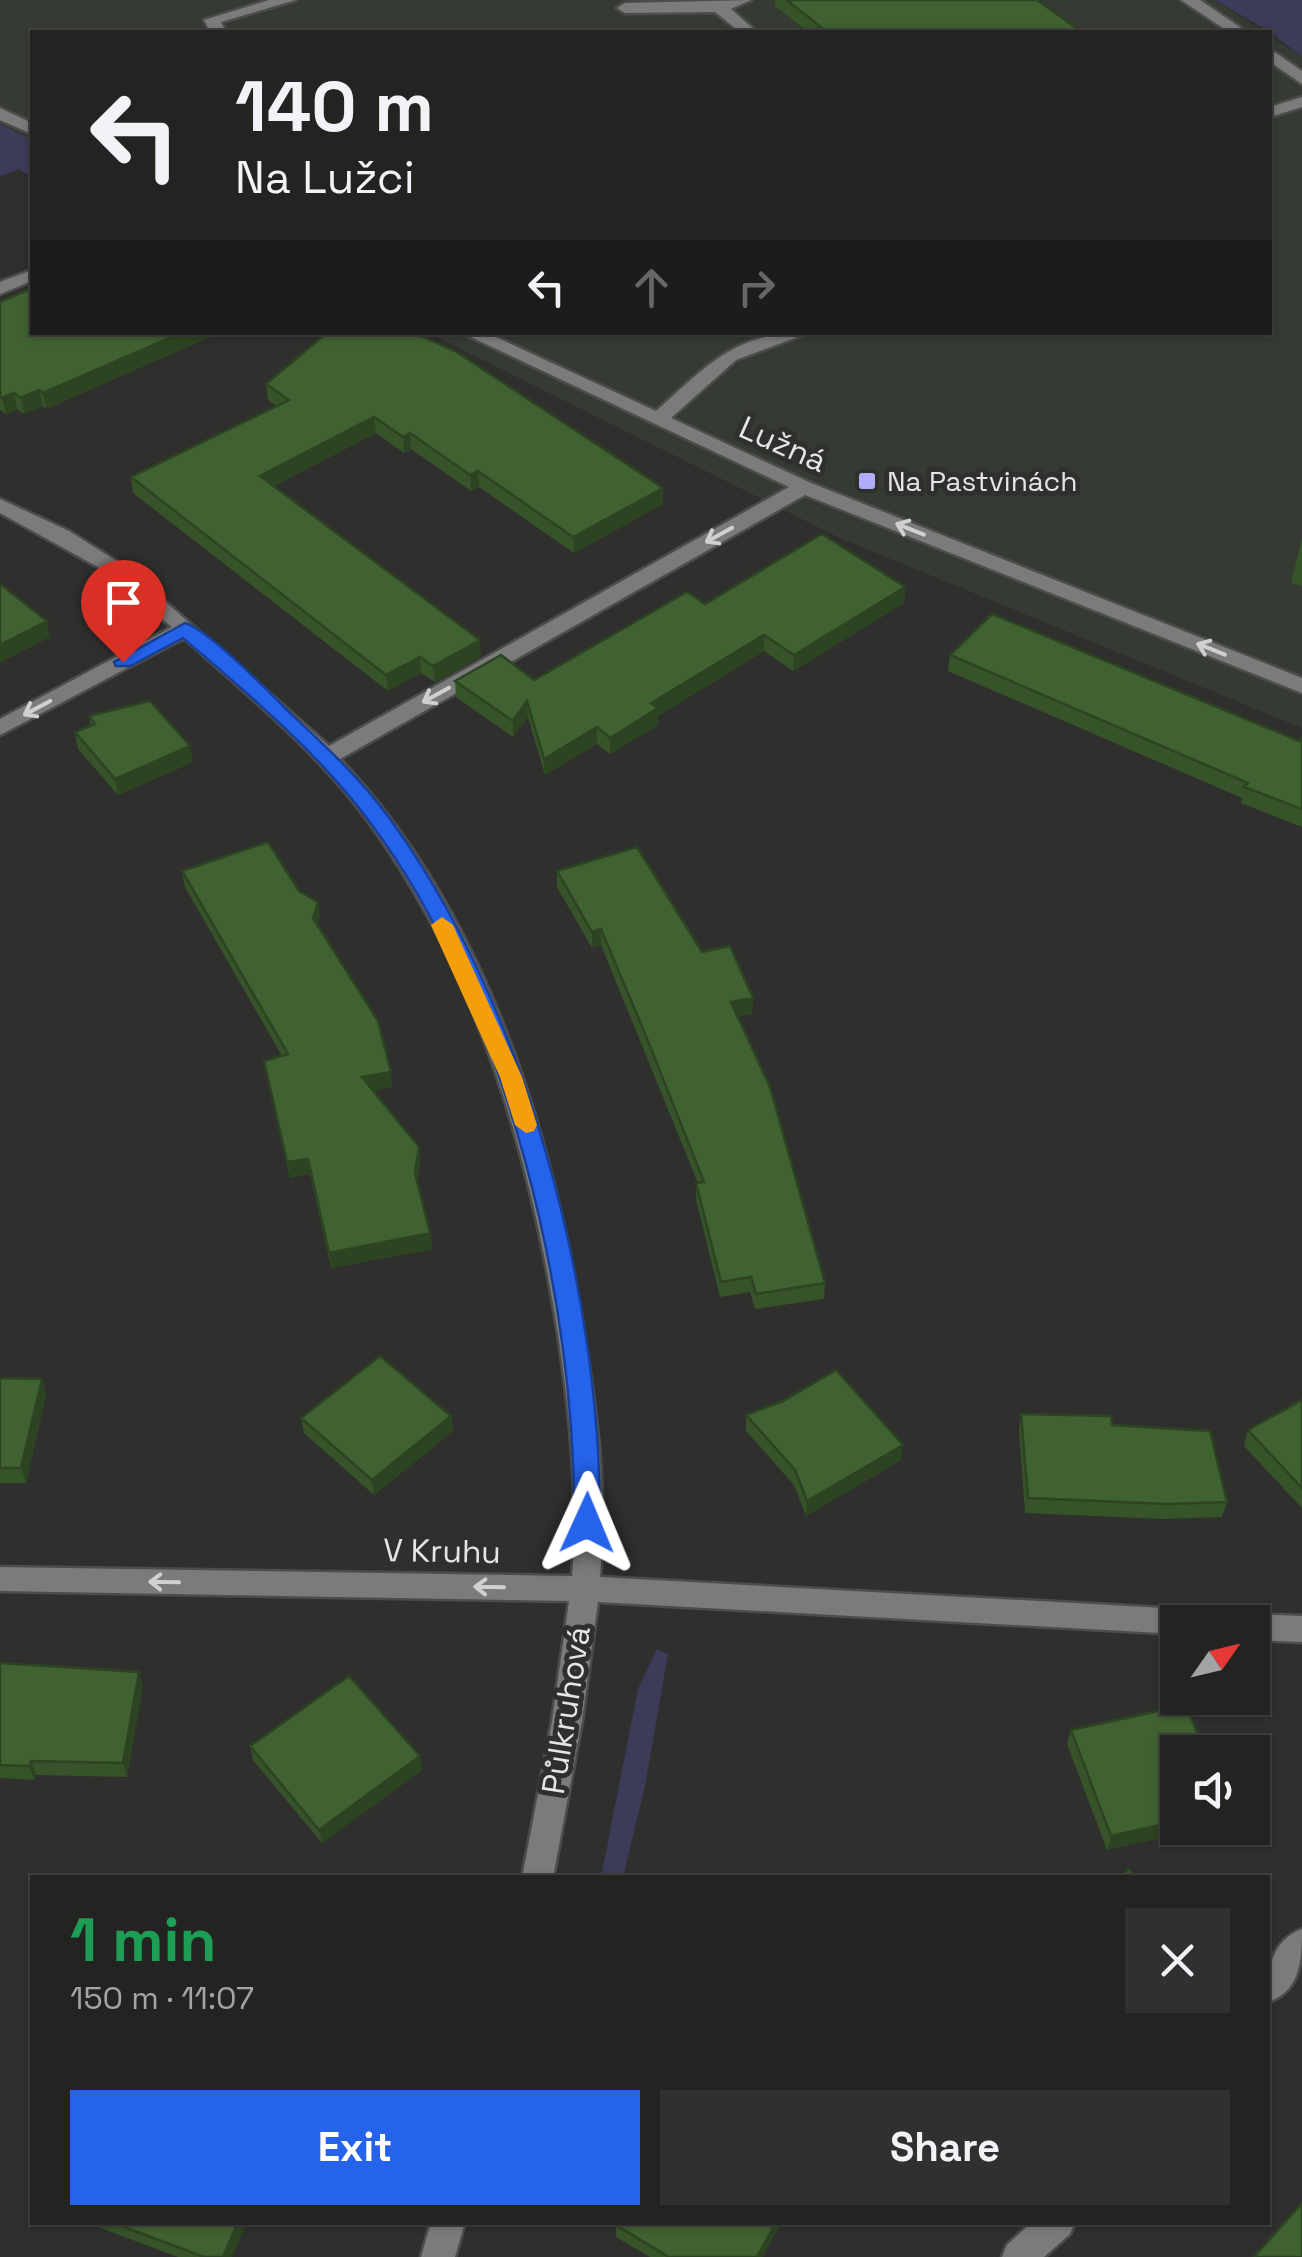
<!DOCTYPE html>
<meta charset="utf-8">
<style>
body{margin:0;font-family:"Space Grotesk",sans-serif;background:#2f302f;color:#f1f3f6;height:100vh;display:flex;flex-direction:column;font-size:38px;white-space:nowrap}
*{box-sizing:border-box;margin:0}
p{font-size:32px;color:#a3a4a5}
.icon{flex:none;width:55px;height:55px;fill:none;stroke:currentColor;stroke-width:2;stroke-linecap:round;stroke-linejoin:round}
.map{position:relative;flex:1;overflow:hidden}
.drawer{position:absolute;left:30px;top:1875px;width:1240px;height:350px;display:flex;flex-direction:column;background:#232422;border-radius:0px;box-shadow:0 2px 8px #0004,0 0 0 2px #404140}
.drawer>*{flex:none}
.hud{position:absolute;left:30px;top:30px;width:1242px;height:305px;border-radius:0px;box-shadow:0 2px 8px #0004,0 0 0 2px #404140;background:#232422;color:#f1f3f6;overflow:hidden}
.needle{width:65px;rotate:56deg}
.buttons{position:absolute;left:1160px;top:1605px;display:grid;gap:20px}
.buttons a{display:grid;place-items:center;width:110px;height:110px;border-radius:0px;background:#232422;box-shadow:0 2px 8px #0004,0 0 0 2px #404140;font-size:50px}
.pin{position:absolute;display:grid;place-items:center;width:85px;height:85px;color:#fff;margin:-102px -42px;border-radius:50% 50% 50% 0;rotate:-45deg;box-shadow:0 0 10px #0007}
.pin .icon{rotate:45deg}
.me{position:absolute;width:110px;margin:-55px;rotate:1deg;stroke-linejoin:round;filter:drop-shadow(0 0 8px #0008)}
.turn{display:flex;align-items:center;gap:35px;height:210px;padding:0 40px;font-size:45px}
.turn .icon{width:130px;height:130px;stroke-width:2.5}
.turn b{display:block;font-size:70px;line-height:85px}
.lanes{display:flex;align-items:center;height:95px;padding:0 40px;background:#0003;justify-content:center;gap:50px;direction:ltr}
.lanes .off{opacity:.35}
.round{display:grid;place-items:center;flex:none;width:105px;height:105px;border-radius:0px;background:#2f302f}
.overview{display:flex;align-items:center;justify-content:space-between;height:170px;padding:0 40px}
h1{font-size:60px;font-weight:600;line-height:75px;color:#1e9e55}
.cta{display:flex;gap:20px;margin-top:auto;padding:20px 40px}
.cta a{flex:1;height:115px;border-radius:0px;background:#2563eb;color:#fff;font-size:40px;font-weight:600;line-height:115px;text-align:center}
.cta a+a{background:#2f302f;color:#f1f3f6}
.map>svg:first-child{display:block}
.built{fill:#353a33}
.green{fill:#3c3b59}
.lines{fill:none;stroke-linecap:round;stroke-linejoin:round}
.minor-casing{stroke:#4c4d4b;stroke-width:5}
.minor{fill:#7a7b7a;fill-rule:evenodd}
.wall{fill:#37532a}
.shaded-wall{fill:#2d4422}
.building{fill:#406131;stroke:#2d4422;stroke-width:2.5}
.oneway{stroke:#cfd0cf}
.route{fill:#2563eb;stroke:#184099;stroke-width:2.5}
.slow{fill:#f59e0b}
.poi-dot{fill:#b1adfa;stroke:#2f302e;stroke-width:4}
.labels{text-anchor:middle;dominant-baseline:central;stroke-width:10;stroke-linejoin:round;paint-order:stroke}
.far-poi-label{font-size:28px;fill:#e4e5e4;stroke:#2f302e;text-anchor:start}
.street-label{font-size:32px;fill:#e4e5e4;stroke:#2f302e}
</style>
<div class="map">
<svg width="1302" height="2257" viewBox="0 0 1302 2257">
<rect width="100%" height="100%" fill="#2f302e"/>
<path class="built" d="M0,0h1215l50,32h-1233v108l-32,-16z
M1270,36l32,21v671l-462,-190 -411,-205 841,-1z"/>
<path class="green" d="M1215,0h87v57l-32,-25z
M0,124l32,16v37l-13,-8 -19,7z
M657,1649l11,5 -23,132 -22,91h-22l37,-188z"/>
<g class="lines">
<g class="minor-casing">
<path id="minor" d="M269,0h27l-75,22 5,10h-16l-6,-12z
M751,0l-20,9 26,23h-17l-25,-20 -90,1 -8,-5 8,-5z
M1181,0h19l47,32h-18z
M1270,49l32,22v13l-32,-22z
M1302,97v10l-32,10v-10z
M0,108l32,15v11l-32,-14z
M32,270v11l-32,13v-12z
M460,332h25l171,79c53,-47 79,-79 155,-79l-75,28 -65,58 140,65 491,195v15l-497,-198 -465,264c144,152 211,368 243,570 14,83 24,164 17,248l582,32 10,4 4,9h-18v12l-580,-32 -16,119 -29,157h-31l30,-157 17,-120 -569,-10v-24l572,9c7,-81 -2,-161 -14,-242 -28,-179 -80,-360 -187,-509 -52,-72 -121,-128 -187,-187l-184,97v-16l172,-92 -74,-60 -98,-54v-14l69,32 57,36 203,179 460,-259z
M1252,1614l50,2v26l-50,-2v-18h-12z
M1302,1929c0,30 -1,62 -34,73 0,-30 1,-60 34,-73z
M431,2222h34l-10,35h-34z
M1032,2222h43l-5,12 -26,23h-42l5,-12z"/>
</g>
<use href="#minor" class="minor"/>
</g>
<path class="wall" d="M775,0h262l45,32h-274l-33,-26z
M0,302l32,30h189l-175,77 -3,-3 -19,8 -7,-5 -11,5 -6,-4z
M266,384l397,120 -89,49 -95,-66 -8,4 -60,-42 -7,4 -28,-20 -102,53 207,170 -46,26 -14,-9 -33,18 -255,-198 -2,-16 146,-71 -9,-6z
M1302,538v48l-11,-3z
M905,587l-1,16 -111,68 -29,-20 -106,65v9l-48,29 -13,-10 -52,31 -17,-58 -15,20 -57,-40 -1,-16 79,-1 171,-76z
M950,655l349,86 3,-3v89l-61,-24 1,-5 -294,-127z
M89,716l104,46 -75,33 -40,-46 -3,-17 16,-6z
M182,871l117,20 21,27 -3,7 75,162 -19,4 46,56 1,16 -3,20 13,50 2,16 -101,19 -21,-94 -20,4 -26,-117 18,-5 -97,-169z
M557,871l145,81 51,46 -1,16 -14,2 87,267 -1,16 -69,10 -5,-17 -30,5 -24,-98v-16h2l-97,-238 -9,3 -35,-61z
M0,1378l42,1 4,15 -20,89h-26z
M1302,1400v108l-58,-62 4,-16z
M1021,1414l91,11 115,77 -5,15 -59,2 -138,-6 -6,-84z
M746,1415l155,45 -95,56 -12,-31 -48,-54z
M451,1416l2,15 -79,64 -70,-62 -3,-15z
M0,1663l143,23 -16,91 -91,-2 -2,5 -34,-2z
M1071,1730l107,98h26l-97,22 -40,-106z
M250,1746l170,10 2,14 -100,73 -69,-83z
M85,2222h162l-15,35h-54z
M618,2222h164l-20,35h-112l-34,-20v-12z"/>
<path class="shaded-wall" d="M183,332h38l-175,77 -3,-16z
M39,390l4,16 -19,8 -3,-16z
M14,393l3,16 -11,5 -4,-16z
M374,417l2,16 -114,59 -2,-16z
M410,433l1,16 -7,4 -1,-16z
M478,471l1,16 -8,4 -1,-16z
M663,488v16l-89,49 -1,-16z
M905,587l-1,16 -111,68 1,-16z
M47,621l3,16 -50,26v-18z
M764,635v16l-106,65v9l-48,29v-16l41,-35z
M480,640l1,16 -46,26 -2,-16z
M420,657l1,16 -33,18 -2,-16z
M527,701l1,16 -15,20v-16z
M597,727v17l-52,31 -1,-16z
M190,746l3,16 -75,33 -3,-16z
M318,902l2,16 -5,16 -2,-16z
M601,929v16l-9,3v-16z
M753,998l-1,16 -22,4 1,-16z
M391,1072l1,15 -28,6 -2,-16z
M419,1147l1,16 -4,25 -1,-15z
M308,1159l2,15 -20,4 -3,-16z
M430,1233l2,16 -101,19 -2,-15z
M42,1379l4,15 -20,89 -5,-15z
M451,1416l2,15 -79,64 -2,-15z
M903,1445l-2,15 -95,56 1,-15z
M139,1672l4,14 -16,91 -4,-14z
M420,1756l2,14 -100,73 -3,-13z
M31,1761l5,14 -2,5 -5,-14z
M1178,1821v7h26l-97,22 4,-14z
M238,2222h9l-15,35h-9z
M776,2222h6l-20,35h-5z"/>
<path class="building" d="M787,0h250l45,32h-255z
M32,288v44h151l-140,61 -4,-3 -18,8 -7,-5 -12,5 -2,-2v-94z
M328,332h84l43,19 208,137 -90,49 -95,-66 -8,4 -60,-42 -7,4 -29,-20 -114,59 220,164 -47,26 -13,-9 -34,18 -255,-198 158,-77 -23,-16z
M822,534l83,53 -111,68 -30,-20 -113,68 7,5 -48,30 -13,-11 -53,32 -17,-58 -14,20 -58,-40 46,-26 33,25 153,-88 18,12z
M0,584l47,37 -47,24z
M992,614l307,127 3,-3v71l-58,-22 4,-4 -298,-128z
M150,701l40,45 -75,33 -40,-47 20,-8 -6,-8z
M268,842l31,49 19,11 -5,16 65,103 13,51 -29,5 57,70 -4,26 15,60 -101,20 -21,-94 -21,3 -23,-101 24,-7 -106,-183z
M637,847l65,105 28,-6 23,52 -22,4 39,85 55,196 -69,11 -5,-17 -30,5 -25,-99 8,-1 -56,-141 -47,-112 -9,3 -35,-61z
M380,1356l71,60 -79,64 -71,-62z
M836,1370l67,75 -96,56 -12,-31 -49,-55 37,-14z
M0,1378l42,1 -21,89h-21z
M1302,1400v88l-54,-58z
M1021,1414l90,2 1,9 98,6 17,71 -60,2 -139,-6z
M0,1663l139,9 -16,91 -92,-2 -2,5 -29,-1z
M349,1676l71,80 -101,74 -69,-84z
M1186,1705l19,47h-27v69l-67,15 -40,-106z
M1128,1869l11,9h-18z
M1302,2203v54h-48z
M111,2222h127l-15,35h-19z
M618,2222h158l-19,35h-88l-53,-32z"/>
<defs><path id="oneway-shaft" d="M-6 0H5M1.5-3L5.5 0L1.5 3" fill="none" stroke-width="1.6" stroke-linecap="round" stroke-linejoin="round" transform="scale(2.5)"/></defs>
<g class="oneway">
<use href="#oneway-shaft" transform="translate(910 529) rotate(-158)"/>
<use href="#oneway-shaft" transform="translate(719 535) rotate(151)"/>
<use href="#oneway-shaft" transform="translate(1211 649) rotate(-158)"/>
<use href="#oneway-shaft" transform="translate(436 695) rotate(151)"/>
<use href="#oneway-shaft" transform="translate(37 708) rotate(152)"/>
<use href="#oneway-shaft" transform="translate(164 1582) rotate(-179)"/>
<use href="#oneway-shaft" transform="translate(489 1587) rotate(-179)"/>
</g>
<path class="route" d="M185,623c25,8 82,67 103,88 35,33 71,66 99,104 139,188 214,477 213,708l-4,7 -9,4 -9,-4 -4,-7c3,-222 -68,-518 -202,-698 -52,-71 -122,-130 -189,-187l-53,28h-14l-2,-4z"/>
<path class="slow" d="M442,917l11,8 69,152 15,48 -3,6 -8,2 -11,-8 -15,-48 -69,-152z"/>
<rect class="poi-dot" x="857" y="471" width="20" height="20" rx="5"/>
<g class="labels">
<g class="far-poi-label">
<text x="887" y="481">Na Pastvinách</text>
</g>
<g class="street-label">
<text transform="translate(783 444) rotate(24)">Lužná</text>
<text transform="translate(442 1551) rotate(1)">V Kruhu</text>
<text transform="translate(566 1710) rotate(-81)">Půlkruhová</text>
</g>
</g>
</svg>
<div class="buttons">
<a><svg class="needle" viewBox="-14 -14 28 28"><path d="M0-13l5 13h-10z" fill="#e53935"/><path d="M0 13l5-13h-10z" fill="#a3a4a5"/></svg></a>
<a><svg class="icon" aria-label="sound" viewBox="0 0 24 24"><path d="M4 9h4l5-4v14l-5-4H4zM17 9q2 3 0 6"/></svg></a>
</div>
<div class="pin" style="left:123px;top:662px;background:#d93025"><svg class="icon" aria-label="arrive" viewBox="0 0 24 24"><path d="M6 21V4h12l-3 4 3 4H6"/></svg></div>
<svg class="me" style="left:587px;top:1523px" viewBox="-20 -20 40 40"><path d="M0-17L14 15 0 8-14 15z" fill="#2563eb" stroke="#fff" stroke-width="4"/></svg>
<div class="hud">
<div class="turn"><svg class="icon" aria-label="left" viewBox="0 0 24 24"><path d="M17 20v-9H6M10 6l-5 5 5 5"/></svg><div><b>140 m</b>Na Lužci</div></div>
<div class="lanes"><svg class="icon" aria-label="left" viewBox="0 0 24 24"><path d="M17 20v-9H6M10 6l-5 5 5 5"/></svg><svg class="icon off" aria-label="ahead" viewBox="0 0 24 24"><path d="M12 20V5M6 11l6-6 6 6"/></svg><svg class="icon off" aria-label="right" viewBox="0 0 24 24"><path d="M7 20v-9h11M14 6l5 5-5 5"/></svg></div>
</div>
<section class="drawer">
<div class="overview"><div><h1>1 min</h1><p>150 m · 11:07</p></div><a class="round"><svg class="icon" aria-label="close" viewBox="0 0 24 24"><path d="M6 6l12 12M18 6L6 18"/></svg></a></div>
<div class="cta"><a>Exit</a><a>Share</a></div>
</section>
</div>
